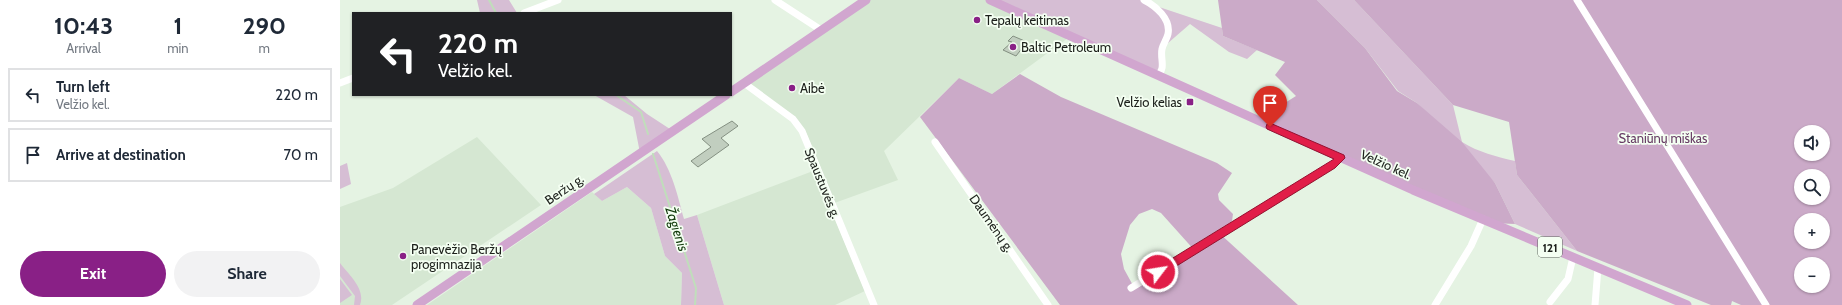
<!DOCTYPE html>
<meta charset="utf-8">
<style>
body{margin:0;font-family:Cabin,sans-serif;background:#f2f2f3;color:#1f2937;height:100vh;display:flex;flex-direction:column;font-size:15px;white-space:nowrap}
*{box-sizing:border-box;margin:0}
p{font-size:13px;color:#747a83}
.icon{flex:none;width:22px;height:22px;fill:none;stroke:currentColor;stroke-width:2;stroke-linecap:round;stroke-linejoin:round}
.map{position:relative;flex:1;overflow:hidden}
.panel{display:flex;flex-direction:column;background:#fff;width:340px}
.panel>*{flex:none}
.hud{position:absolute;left:12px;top:12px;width:380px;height:84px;border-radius:0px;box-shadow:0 1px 3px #0004;background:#202124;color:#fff;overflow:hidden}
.tools{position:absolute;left:1454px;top:125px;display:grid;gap:8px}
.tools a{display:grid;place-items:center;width:36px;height:36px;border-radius:50%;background:#fff;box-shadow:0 1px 3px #0004;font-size:20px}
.pin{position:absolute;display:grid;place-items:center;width:34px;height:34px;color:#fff;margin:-41px -17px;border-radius:50% 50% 50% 0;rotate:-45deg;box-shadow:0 0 4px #0007}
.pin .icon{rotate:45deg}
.me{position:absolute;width:44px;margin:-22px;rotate:59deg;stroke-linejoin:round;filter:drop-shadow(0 0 3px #0008)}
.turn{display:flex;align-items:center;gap:14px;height:84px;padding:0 20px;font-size:18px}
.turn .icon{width:52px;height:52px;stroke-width:2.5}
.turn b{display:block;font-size:28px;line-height:34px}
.eta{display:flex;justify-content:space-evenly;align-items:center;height:68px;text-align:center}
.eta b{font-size:24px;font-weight:800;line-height:28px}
.cta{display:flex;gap:8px;margin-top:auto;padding:8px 20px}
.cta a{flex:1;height:46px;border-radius:24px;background:#892086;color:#fff;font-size:16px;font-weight:800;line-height:46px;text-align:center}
.cta a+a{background:#f2f2f3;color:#1f2937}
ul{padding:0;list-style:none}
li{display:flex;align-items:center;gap:12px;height:54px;margin:0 8px 6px;padding:0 12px;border:2px solid #e0e1e3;border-radius:0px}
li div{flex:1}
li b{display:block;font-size:15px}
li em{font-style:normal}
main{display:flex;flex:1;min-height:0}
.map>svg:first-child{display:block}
.built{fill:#d5e7d2}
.green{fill:#d6bed4}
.forest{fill:#cbaac8;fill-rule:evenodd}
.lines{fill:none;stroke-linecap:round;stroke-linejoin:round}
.stream{stroke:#c0debb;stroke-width:2}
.building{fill:#c1cebf;stroke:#849082}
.minor{stroke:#fff;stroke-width:7}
.major{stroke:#d1a6cf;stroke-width:9}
.route{fill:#e11d48;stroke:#92132f}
.poi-dot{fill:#892086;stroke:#f4fff2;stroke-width:1.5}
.labels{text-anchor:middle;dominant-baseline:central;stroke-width:3.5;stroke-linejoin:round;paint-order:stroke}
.shield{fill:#f4fff2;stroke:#5d635c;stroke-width:1}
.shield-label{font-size:12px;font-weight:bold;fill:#1c201b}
.poi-label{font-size:13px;fill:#1c201b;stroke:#f4fff2;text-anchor:start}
.park-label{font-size:13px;fill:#673b64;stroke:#f4fff2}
.street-label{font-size:13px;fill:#1c201b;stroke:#f4fff2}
.water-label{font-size:14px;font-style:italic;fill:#123a0c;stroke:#f4fff2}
</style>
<main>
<section class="panel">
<div class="eta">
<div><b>10:43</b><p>Arrival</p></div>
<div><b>1</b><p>min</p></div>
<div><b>290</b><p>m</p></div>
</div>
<ul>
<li><svg class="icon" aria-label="left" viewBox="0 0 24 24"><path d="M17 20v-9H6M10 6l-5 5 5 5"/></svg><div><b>Turn left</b><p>Velžio kel.</p></div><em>220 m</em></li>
<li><svg class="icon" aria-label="arrive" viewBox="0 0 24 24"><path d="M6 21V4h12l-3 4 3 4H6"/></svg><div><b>Arrive at destination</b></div><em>70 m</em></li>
</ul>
<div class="cta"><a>Exit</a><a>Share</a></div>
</section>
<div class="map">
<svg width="1502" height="305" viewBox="0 0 1502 305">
<rect width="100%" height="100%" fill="#e5f3e3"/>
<path class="built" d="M526,0h124l78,38 -76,56 -33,-16 -75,73 14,29 -69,25 36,86 -30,14h-111l-27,-90 124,-47 -16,-38 -56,-46z
M137,137l64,68 -149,100h-52v-98l53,-19z
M287,187l24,21 14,48 17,17 -1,32h-254l165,-113 10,9z"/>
<path class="green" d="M137,0h32l8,13h-37z
M650,0h154l9,5 69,23 1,8 34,14 -10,9 -18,-7 -39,-28 -30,26 2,16 -6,5z
M977,0h37l99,105 9,37c16,10 35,15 53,19l2,14 60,76 -62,-27 -20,-41 -78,-80 -19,-12 -33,-43z
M254,95h30l23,19 26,17 -33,22 -7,-36z
M317,151c15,18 21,46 27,68l13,-4 27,90h-43l1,-32 -17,-17 -14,-48 -24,-21 -25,14 -8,-7z
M7,163l4,21 -11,5v-23z
M0,263c9,12 26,26 20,42h-6l1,-9 -15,-20z
M0,279l12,16 -12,8z"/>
<path class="forest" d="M878,0h99l48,48 32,43 20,12 45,39 33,41 20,41 -23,-1 -231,-105 35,-22 -21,-21 10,-13 -62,-26z
M1014,0h488v305h-101l-9,-4 -1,4h-20l-134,-54 -60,-76 -8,-53 -56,-17zM1461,132h22v22h-22zM1461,176h22v22h-22zM1461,220h22v22h-22zM1461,264h22v22h-22z
M680,74l41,23 156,66 15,10 -14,21 1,6 14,14 -1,7 -14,11 80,73h-238l-140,-188 39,-39 33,16zM812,209l9,4 35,39 -61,37 -11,-20 -3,-15 9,-29 9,-11z"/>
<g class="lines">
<path class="stream" d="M149,0l7,13
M276,95l25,17 7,22
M313,154l43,134 -1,17"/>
</g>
<path class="building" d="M673,36l14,6 -11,14 -13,-6 9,-8 -4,-1z
M392,121l6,5 -17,12 8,7 -31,22 -7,-6 20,-14 -9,-8z"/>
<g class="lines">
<path class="minor" d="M435,0l46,30
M804,0c12,6 27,19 24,34 -1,5 -5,10 -6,15 -2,10 4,18 -4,27
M1237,0l189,305
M184,13l34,-13
M0,83l13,-5
M404,83l49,36 9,12 72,174
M595,142l113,163
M791,288l210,-130
M1210,302l18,-23 5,-22
M1095,305l36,-59 12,-27
M1255,305l3,-37"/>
<path class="major" d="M650,0l423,190 274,115
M391,92l135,-92
M77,305l309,-210"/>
</g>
<path class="route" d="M930,123l74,32 1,3 -10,10 -173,107 -4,1 -3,-1 -2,-3 2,-3 179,-110 -67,-30 -1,-2 1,-3z"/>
<g class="poi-dot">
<circle cx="637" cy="20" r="4"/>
<circle cx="673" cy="47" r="4"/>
<circle cx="452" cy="88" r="4"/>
<rect x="846" y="98" width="8" height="8" rx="2"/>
<circle cx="63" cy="256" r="4"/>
</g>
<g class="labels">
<rect class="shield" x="1198" y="237" width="24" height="20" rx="3"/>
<g class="shield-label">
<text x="1210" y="247">121</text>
</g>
<g class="poi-label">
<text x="645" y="20">Tepalų keitimas</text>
<text x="681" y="47">Baltic Petroleum</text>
<text x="460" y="88">Aibė</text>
<text x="842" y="102" text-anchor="end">Velžio kelias</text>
<text x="71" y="249">Panevėžio Beržų<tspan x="71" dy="15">progimnazija</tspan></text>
</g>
<g class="park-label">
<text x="1323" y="138">Staniūnų miškas</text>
</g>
<g class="street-label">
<text transform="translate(1046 164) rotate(24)">Velžio kel.</text>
<text transform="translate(483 183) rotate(68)">Spaustuvės g.</text>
<text transform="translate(224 189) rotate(-34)">Beržų g.</text>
<text transform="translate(652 223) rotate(55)">Daumėnų g.</text>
</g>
<g class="water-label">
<text transform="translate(337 229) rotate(72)">Žagienis</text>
</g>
</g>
</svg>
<div class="tools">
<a><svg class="icon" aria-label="sound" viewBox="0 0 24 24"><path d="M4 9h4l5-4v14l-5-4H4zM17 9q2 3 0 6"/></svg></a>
<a><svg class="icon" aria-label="search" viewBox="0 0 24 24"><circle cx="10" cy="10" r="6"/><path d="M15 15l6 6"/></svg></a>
<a>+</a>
<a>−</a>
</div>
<div class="pin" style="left:930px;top:127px;background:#d93025"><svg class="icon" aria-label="arrive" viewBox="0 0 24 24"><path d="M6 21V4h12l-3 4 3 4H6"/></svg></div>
<svg class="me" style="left:818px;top:272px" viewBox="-20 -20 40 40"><circle r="17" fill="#e11d48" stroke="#fff" stroke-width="3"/><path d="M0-11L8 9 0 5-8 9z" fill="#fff"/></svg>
<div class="hud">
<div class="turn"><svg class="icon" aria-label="left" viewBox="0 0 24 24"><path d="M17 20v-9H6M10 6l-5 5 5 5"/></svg><div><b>220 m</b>Velžio kel.</div></div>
</div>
</div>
</main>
